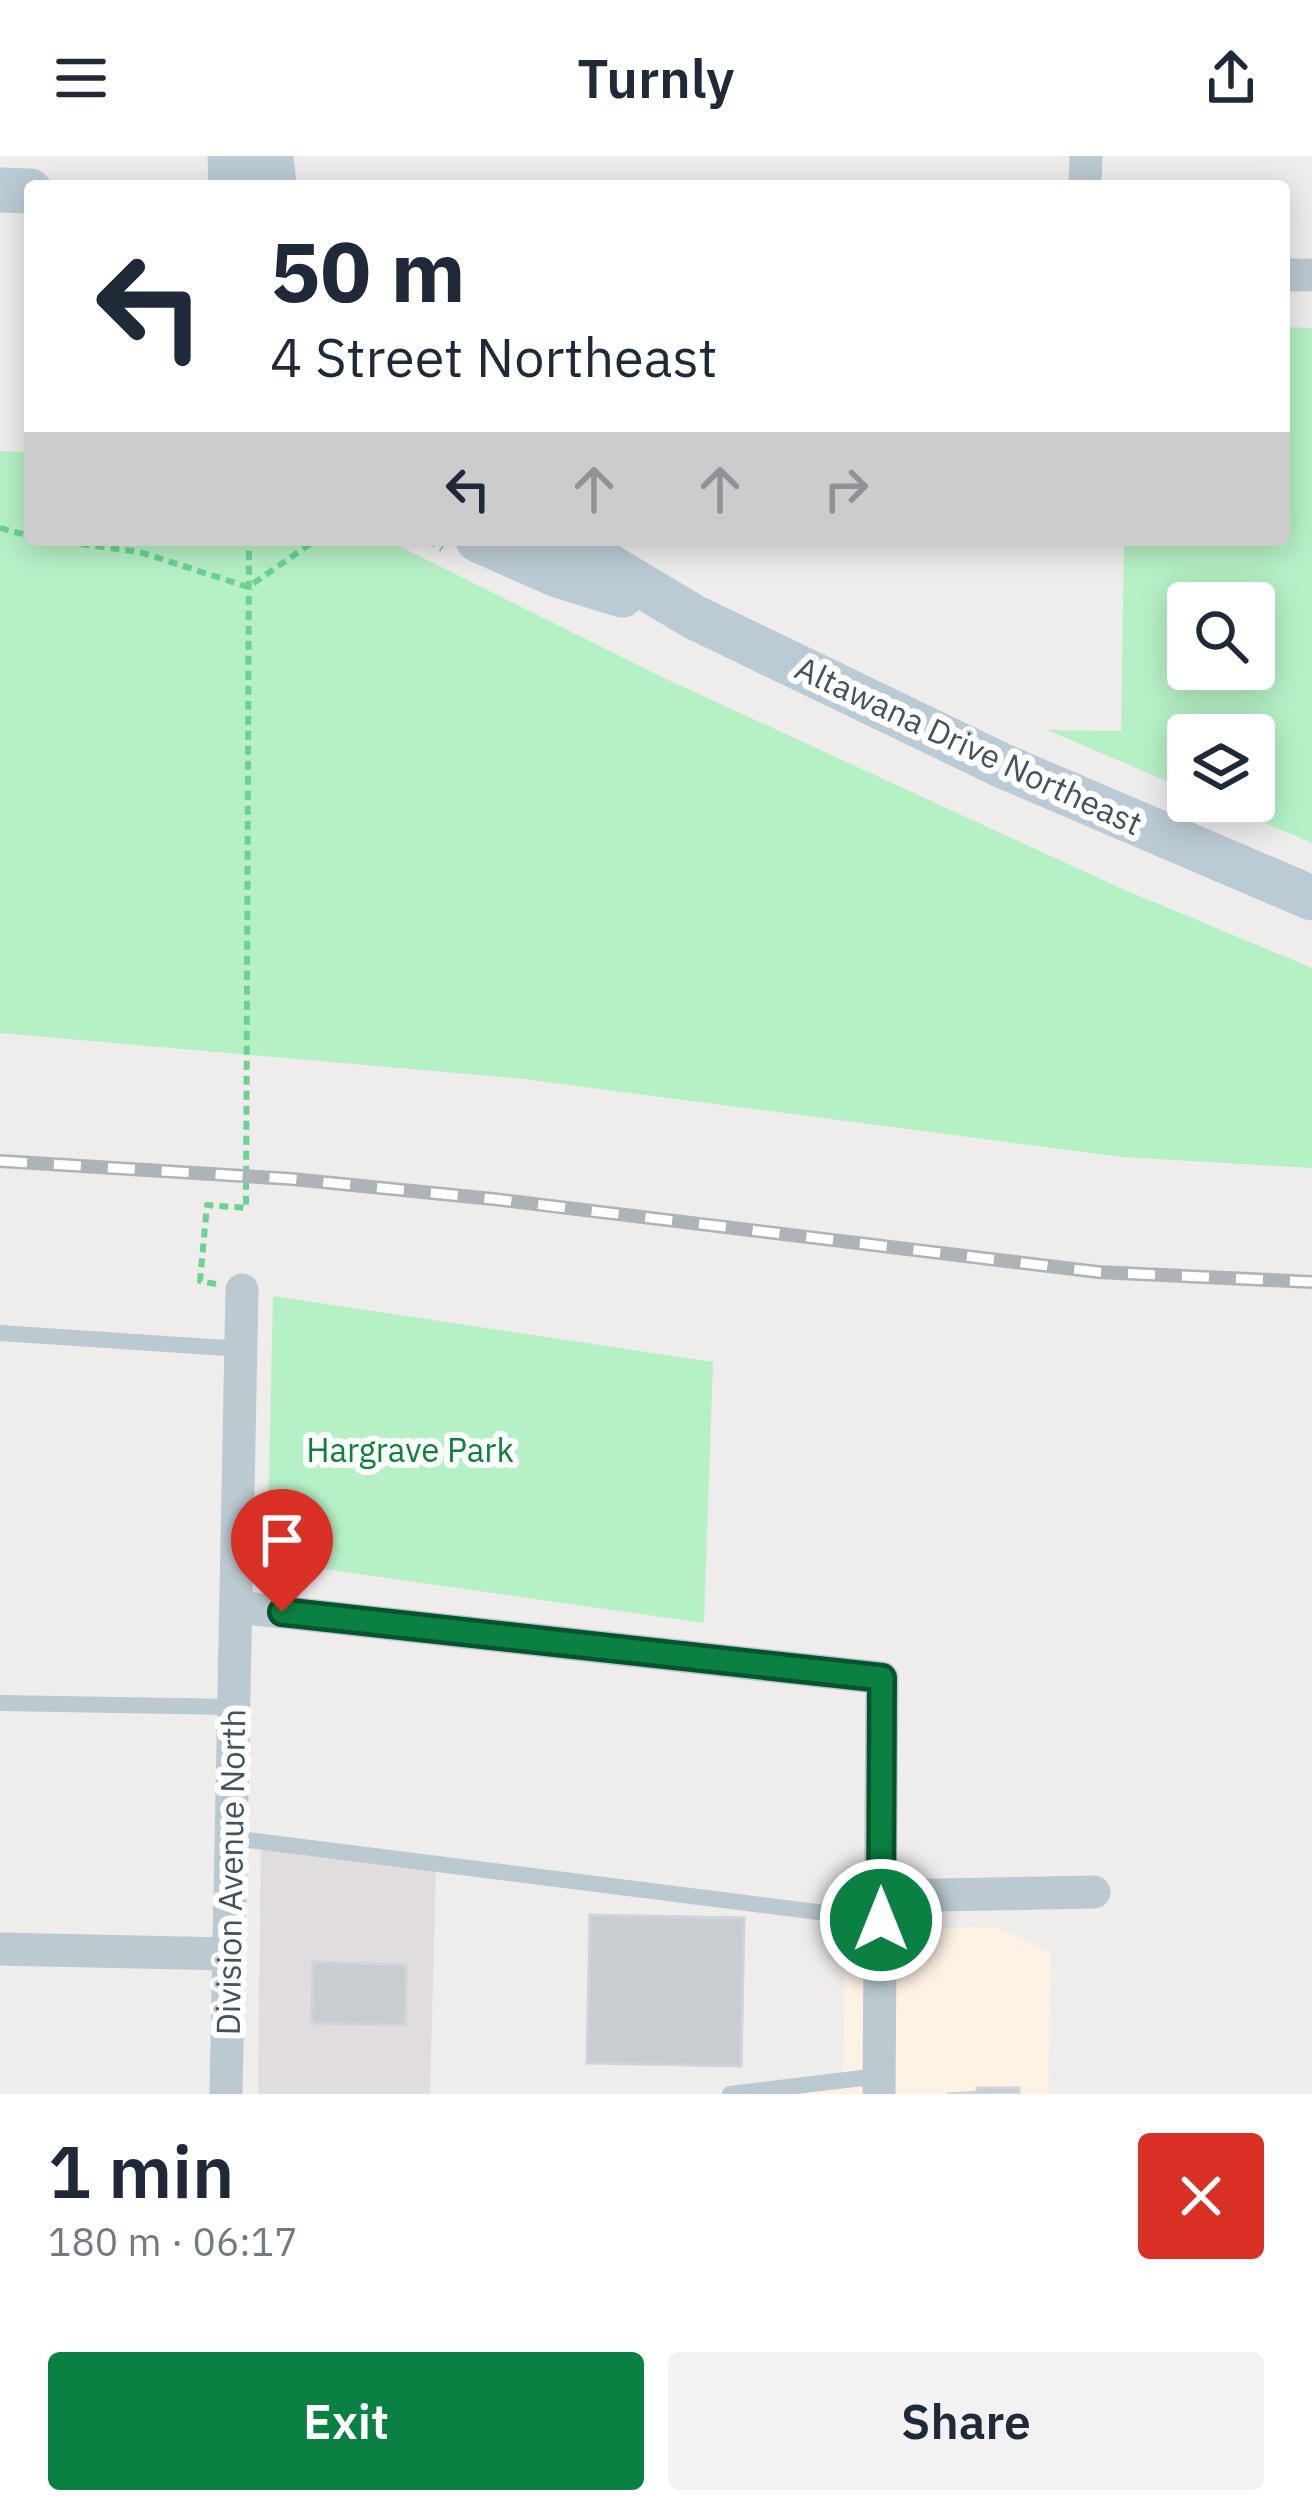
<!DOCTYPE html>
<meta charset="utf-8">
<style>
body{margin:0;font-family:"IBM Plex Sans",sans-serif;background:#f2f2f3;color:#1f2937;height:100vh;display:flex;flex-direction:column;font-size:45px;white-space:nowrap}
*{box-sizing:border-box;margin:0}
p{font-size:39px;color:#747a83}
.icon{flex:none;width:66px;height:66px;fill:none;stroke:currentColor;stroke-width:2;stroke-linecap:round;stroke-linejoin:round}
.map{position:relative;height:1938px;overflow:hidden}
.details{display:flex;flex-direction:column;background:#fff;flex:1}
.details>*{flex:none}
.guide{position:absolute;left:24px;top:24px;width:1266px;height:366px;border-radius:12px;box-shadow:0 6px 30px #0003;background:#fff;color:#1f2937;overflow:hidden}
.buttons{position:absolute;left:1167px;top:426px;display:grid;gap:24px}
.buttons a{display:grid;place-items:center;width:108px;height:108px;border-radius:12px;background:#fff;box-shadow:0 6px 30px #0003;font-size:60px}
.pin{position:absolute;display:grid;place-items:center;width:102px;height:102px;color:#fff;margin:-123px -51px;border-radius:50% 50% 50% 0;rotate:-45deg;box-shadow:0 0 12px #0007}
.pin .icon{rotate:45deg}
.me{position:absolute;width:132px;margin:-66px;rotate:0deg;stroke-linejoin:round;filter:drop-shadow(0 0 9px #0008)}
.turn{display:flex;align-items:center;gap:42px;height:252px;padding:0 48px;font-size:54px}
.turn .icon{width:156px;height:156px;stroke-width:2.5}
.turn b{display:block;font-size:84px;line-height:102px}
.lanes{display:flex;align-items:center;height:114px;padding:0 48px;background:#0003;justify-content:center;gap:60px;direction:ltr}
.lanes .off{opacity:.35}
.round{display:grid;place-items:center;flex:none;width:126px;height:126px;border-radius:12px;background:#f2f2f3}
.head{display:flex;align-items:center;justify-content:space-between;height:204px;padding:0 48px}
h1{font-size:72px;font-weight:600;line-height:90px}
.action{display:flex;gap:24px;margin-top:auto;padding:24px 48px}
.action a{flex:1;height:138px;border-radius:12px;background:#0b8043;color:#fff;font-size:48px;font-weight:600;line-height:138px;text-align:center}
.action a+a{background:#f2f2f3;color:#1f2937}
header{display:flex;justify-content:space-between;align-items:center;height:156px;padding:0 48px;background:#fff;font-size:54px;font-weight:600}
.map>svg:first-child{display:block}
.commercial{fill:#fdf2e3}
.education{fill:#e1ddde}
.green{fill:#b6f1c6;fill-rule:evenodd}
.building{fill:#c8cdd2;stroke:#d0d3d9;stroke-width:3}
.lines{fill:none;stroke-linecap:round;stroke-linejoin:round}
.path{stroke:#6cd293;stroke-width:6;stroke-dasharray:9 6;stroke-linecap:butt}
.lane{stroke:#bbc9d0;stroke-width:16}
.street{stroke:#bbc9d0;stroke-width:33}
.secondary{stroke:#bbcbd5;stroke-width:45}
.rail-casing{stroke:#aeb3b8;stroke-width:14}
.rail{stroke:#fff;stroke-width:9;stroke-dasharray:27;stroke-linecap:butt}
.route-casing{stroke:#07532c;stroke-width:30}
.route{stroke:#0b8043;stroke-width:21}
.labels{text-anchor:middle;dominant-baseline:central;stroke-width:12;stroke-linejoin:round;paint-order:stroke}
.street-label{font-size:33px;fill:#43535b;stroke:#fff}
.park-label{font-size:33px;fill:#10813b;stroke:#fff}
</style>
<header><svg class="icon" aria-label="menu" viewBox="0 0 24 24"><path d="M4 6h16M4 12h16M4 18h16"/></svg>Turnly<svg class="icon" aria-label="share" viewBox="0 0 24 24"><path d="M12 15V3M7 8l5-5 5 5M5 13v7h14v-7"/></svg></header>
<div class="map">
<svg width="1312" height="1938" viewBox="0 0 1312 1938">
<rect width="100%" height="100%" fill="#efecec"/>
<path class="commercial" d="M846,1760l90,12 60,-1 55,26 -3,141h-318l113,-14z"/>
<path class="education" d="M261,1685l175,23 -6,230h-172z"/>
<path class="green" d="M1284,171l28,1v515l-99,-42h41v-66h-66v55l-141,-60 74,1 3,-191h160zM1188,447h66v66h-66z
M0,295l30,1v88h357l275,137 456,210 194,81v200l-190,-11 -599,-78 -523,-46z
M273,1140l440,66 -9,261 -437,-62z"/>
<path class="building" d="M590,1759l154,3 -3,148 -154,-3z
M313,1806l93,3 -1,60 -93,-2z
M977,1932h42v6h-72l30,-2z"/>
<g class="lines">
<path class="path" d="M0,372l30,8
M51,384l89,12 108,35 68,-47
M428,384l14,9
M216,1128l-16,-3 7,-76 39,3 3,-668"/>
<path class="lane" d="M0,1177l241,16
M0,1547l234,4
M232,1682l649,82
M730,1938l149,-18"/>
<path class="street" d="M1085,30l1,-30
M1284,119h28
M236,1451l646,71 -3,416
M881,1740l213,-4
M0,1793l229,5
M226,1938l16,-804"/>
<path class="secondary" d="M230,0l1,30
M271,0l3,30
M0,34l30,1
M478,384l79,35 65,20
M565,384l129,77 309,149 309,132"/>
<g class="rail-casing">
<path id="rail" d="M0,1005l292,18 201,20 605,73 214,10"/>
</g>
<use href="#rail" class="rail"/>
</g>
<g class="lines">
<g class="route-casing">
<path id="route" d="M282,1456l600,66 -1,242"/>
</g>
<use href="#route" class="route"/>
</g>
<g class="labels">
<g class="street-label">
<text transform="translate(969 589) rotate(25)">Altawana Drive Northeast</text>
<text transform="translate(230 1716) rotate(-89)">Division Avenue North</text>
</g>
<g class="park-label">
<text x="410" y="1293">Hargrave Park</text>
</g>
</g>
</svg>
<div class="buttons">
<a><svg class="icon" aria-label="search" viewBox="0 0 24 24"><circle cx="10" cy="10" r="6"/><path d="M15 15l6 6"/></svg></a>
<a><svg class="icon" aria-label="layers" viewBox="0 0 24 24"><path d="M12 4l9 5-9 5-9-5zM3 14l9 5 9-5"/></svg></a>
</div>
<div class="pin" style="left:282px;top:1456px;background:#d93025"><svg class="icon" aria-label="arrive" viewBox="0 0 24 24"><path d="M6 21V4h12l-3 4 3 4H6"/></svg></div>
<svg class="me" style="left:881px;top:1764px" viewBox="-20 -20 40 40"><circle r="17" fill="#0b8043" stroke="#fff" stroke-width="3"/><path d="M0-11L8 9 0 5-8 9z" fill="#fff"/></svg>
<div class="guide">
<div class="turn"><svg class="icon" aria-label="left" viewBox="0 0 24 24"><path d="M17 20v-9H6M10 6l-5 5 5 5"/></svg><div><b>50 m</b>4 Street Northeast</div></div>
<div class="lanes"><svg class="icon" aria-label="left" viewBox="0 0 24 24"><path d="M17 20v-9H6M10 6l-5 5 5 5"/></svg><svg class="icon off" aria-label="ahead" viewBox="0 0 24 24"><path d="M12 20V5M6 11l6-6 6 6"/></svg><svg class="icon off" aria-label="ahead" viewBox="0 0 24 24"><path d="M12 20V5M6 11l6-6 6 6"/></svg><svg class="icon off" aria-label="right" viewBox="0 0 24 24"><path d="M7 20v-9h11M14 6l5 5-5 5"/></svg></div>
</div>
</div>
<section class="details">
<div class="head"><div><h1>1 min</h1><p>180 m · 06:17</p></div><a class="round" style="background:#d93025;color:#fff"><svg class="icon" aria-label="close" viewBox="0 0 24 24"><path d="M6 6l12 12M18 6L6 18"/></svg></a></div>
<div class="action"><a>Exit</a><a>Share</a></div>
</section>
